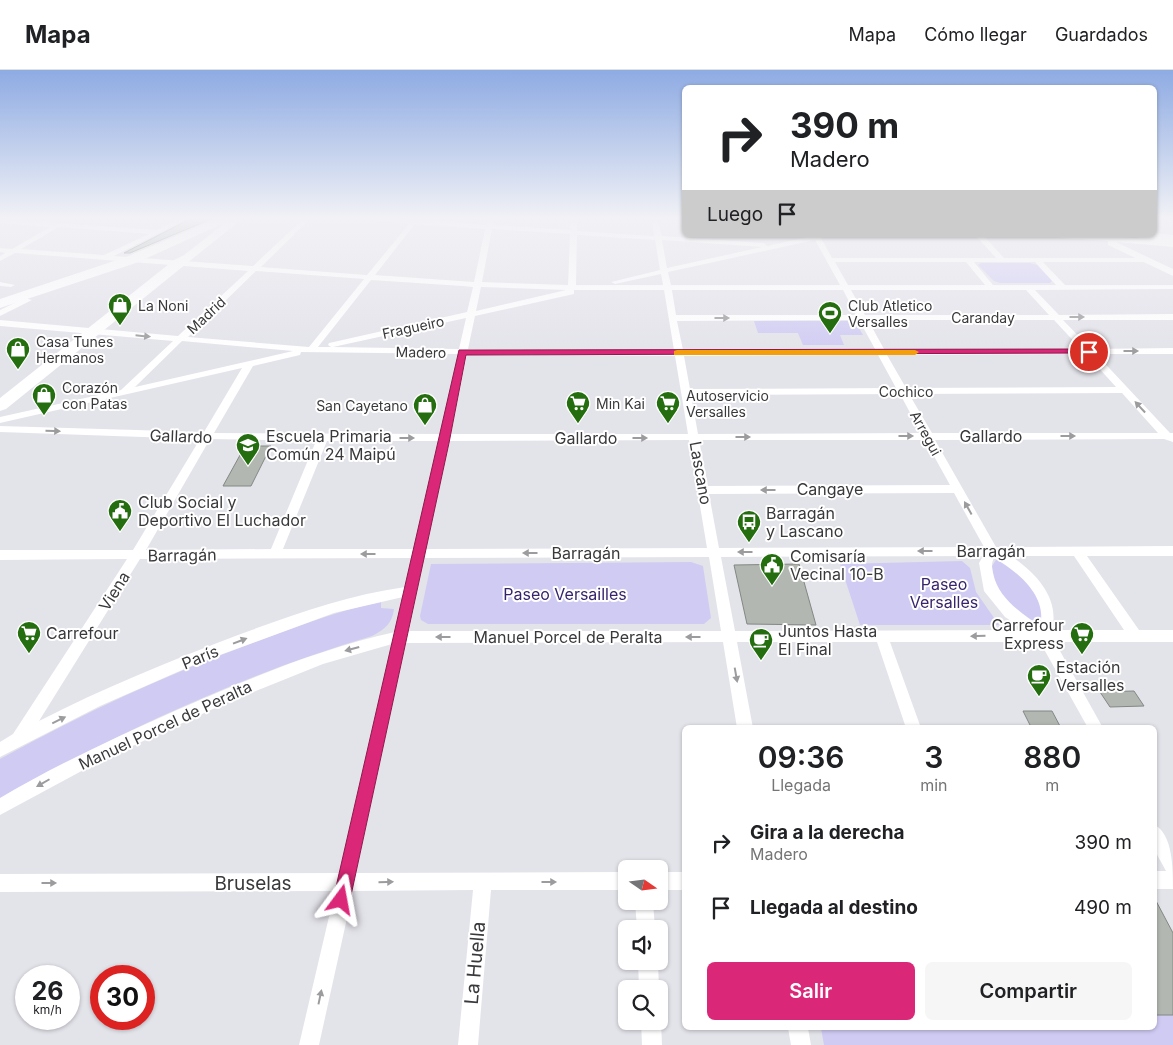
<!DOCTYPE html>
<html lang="es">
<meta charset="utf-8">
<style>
body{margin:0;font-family:Inter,sans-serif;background:#f6f6f6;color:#202124;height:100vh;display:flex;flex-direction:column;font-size:19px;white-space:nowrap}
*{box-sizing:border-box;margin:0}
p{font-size:16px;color:#757577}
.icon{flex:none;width:28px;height:28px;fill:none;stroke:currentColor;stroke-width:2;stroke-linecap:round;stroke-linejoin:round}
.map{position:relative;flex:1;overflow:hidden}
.panel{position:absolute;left:682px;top:655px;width:475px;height:305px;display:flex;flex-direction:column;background:#fff;border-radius:8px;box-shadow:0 1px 4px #0004}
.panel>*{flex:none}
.top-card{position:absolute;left:682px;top:15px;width:475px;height:152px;border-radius:8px;box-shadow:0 1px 4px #0004;background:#fff;color:#202124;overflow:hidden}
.needle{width:32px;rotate:104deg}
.controls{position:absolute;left:618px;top:790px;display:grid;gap:10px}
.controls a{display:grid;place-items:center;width:50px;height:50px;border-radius:8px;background:#fff;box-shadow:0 1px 4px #0004;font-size:25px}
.speed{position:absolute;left:15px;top:895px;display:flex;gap:10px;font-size:25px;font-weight:700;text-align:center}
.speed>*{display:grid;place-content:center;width:65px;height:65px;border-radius:50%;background:#fff;box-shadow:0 1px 4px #0004;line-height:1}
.speed small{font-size:12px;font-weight:400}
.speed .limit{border:8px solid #d22;background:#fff;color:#111}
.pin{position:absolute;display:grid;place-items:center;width:42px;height:42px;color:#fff;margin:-21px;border:2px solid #fff;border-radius:50%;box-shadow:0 1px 5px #0007}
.me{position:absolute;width:55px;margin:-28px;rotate:13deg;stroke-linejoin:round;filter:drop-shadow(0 0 4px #0008)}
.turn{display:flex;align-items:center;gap:18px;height:105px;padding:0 25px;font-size:22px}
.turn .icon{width:65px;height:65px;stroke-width:2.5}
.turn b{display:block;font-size:35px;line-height:42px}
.then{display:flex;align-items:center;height:48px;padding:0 25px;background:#0003;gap:10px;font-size:19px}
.eta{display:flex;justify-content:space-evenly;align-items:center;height:85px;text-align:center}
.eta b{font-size:30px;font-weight:600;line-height:35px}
.cta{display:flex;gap:10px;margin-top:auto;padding:10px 25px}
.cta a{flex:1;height:58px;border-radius:8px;background:#db2777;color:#fff;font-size:20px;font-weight:600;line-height:58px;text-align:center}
.cta a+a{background:#f6f6f6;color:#202124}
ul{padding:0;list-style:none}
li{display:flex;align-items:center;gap:15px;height:65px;padding:0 25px}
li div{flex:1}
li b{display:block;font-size:19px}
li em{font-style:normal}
header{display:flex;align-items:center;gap:30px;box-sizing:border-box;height:70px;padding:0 25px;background:#fff;border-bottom:1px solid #e0e0e0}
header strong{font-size:24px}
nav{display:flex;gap:28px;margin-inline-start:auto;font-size:18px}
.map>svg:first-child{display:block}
.green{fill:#d0cbf3}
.building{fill:#b2b7b1;stroke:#838882}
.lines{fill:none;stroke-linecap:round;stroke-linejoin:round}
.minor{fill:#fff;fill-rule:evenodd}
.tertiary{fill:#fff;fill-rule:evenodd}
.primary{fill:#fff;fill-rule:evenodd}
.motorway{fill:#fff;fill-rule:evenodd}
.oneway{fill:#9c9c9e}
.route{fill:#db2777;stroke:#8e194d}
.slow{fill:#f59e0b}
.labels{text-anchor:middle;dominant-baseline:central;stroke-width:4;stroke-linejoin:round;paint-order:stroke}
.far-poi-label{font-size:14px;fill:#39393c;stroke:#fff;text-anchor:start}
.far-street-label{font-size:14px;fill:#39393c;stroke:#fff}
.street-label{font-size:16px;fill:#39393c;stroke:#fff}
.poi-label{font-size:16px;fill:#39393c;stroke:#fff;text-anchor:start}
.park-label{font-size:16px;fill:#37246c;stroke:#fff}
.near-street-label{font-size:19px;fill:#39393c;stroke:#fff}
</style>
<header>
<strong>Mapa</strong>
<nav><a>Mapa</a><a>Cómo llegar</a><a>Guardados</a></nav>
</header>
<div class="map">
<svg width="1173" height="975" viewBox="0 0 1173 975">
<rect width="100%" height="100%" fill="#e3e3ea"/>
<path class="green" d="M981,193h49l7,2 15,16 -2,2h-50l-6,-2 -16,-16z
M754,251h96l6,2 7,12h-23l4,10h-41l-5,-12h-40z
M996,490c16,-1 43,34 46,50 1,4 -1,8 -1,12l-8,2c-22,-19 -38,-28 -41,-58z
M962,491l8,7 6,24 23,33h-139l-20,-61z
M691,492l12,4 8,52 -7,6h-276l-7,-4 -1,-4 11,-52z
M381,532v6l13,1c-2,15 -9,20 -22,27 -131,39 -253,96 -372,163v-40c87,-48 176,-89 269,-122 36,-13 74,-28 112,-35z
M1155,945h18v30h-349l-3,-17h334z"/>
<path class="building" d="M190,149h21l-81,34h-6z
M245,376h26l-20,40h-28z
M799,494l17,61 -69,-1 -13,-59z
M1134,621l10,15 -34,1 -10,-15z
M1023,641h29l9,17 -30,-1z
M1155,829l18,34v82h-18z"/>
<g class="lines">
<path class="minor" d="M0,149l157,11 21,-11h9l-73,37 139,10 50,-47h7l-49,48 106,8 42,-51 -45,-5h55l67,6 2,-6h6l-1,6 77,5 1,-11h6v12l77,5 -2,-17h6l4,17 102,7 3,3 49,-11h14l-9,3 11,20h164l-21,-23h8l21,23h144v4h-105l22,23h108v4l-138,1 24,25 114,-1v6h-110l28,29 82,-1v6h-77l74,79h3v9l-9,-3 -229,1 61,107 177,-1v10h-86l52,74h34v12h-118l48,86h-15l-48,-86h-150l31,86h-15l-29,-86h-140l16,86h-16l-14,-86 -317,1 -50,230 270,-1v18h-135l-13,155h-20l15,-155 -120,1 -34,154h-20l36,-154 -335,1v-18l339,-1 53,-229 -69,20 -97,39 -124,57 -102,55v-17c57,-34 117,-61 177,-88 71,-31 142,-61 218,-78l8,-35 -69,16 -136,50 -98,43 -100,51v-15l13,-8 114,-175 -127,1v-10h133l67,-111 -200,-7v-6l204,6 38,-64 -242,55v-6l121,-27 52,-49 -173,-15v-6l178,16 70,-65 -233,-18 -15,8v-5l5,-3 -5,-1v-4l12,1 38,-22 -50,-4zM415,154l70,5 -11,53 -99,-7zM59,157l90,7 -45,21 -83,-6zM492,159l78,5 -2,51 -86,-3zM577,165l78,5 5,30 -49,12 4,2 46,-10 2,11h-87zM662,170l100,7 -95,21zM815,170l25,45h-169l-3,-13zM835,192h131l19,23h-137zM974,192h61l21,23h-63zM256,201l108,8 -55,68 -121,-10zM371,210l91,6 11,1 -6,25 -138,31 -1,2 3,2h-13zM481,217l85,3 -90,21zM574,220h90l10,60 -206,-1 7,-33 99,-22zM672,220h171l13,25h-180zM851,220h175l23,25h-184zM466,248l-7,31 -126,-2zM859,250l16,29 -192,1 -6,-29zM868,250h186l27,29h-197zM182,271l111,10 -158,36zM301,282l157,2 -17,80 -227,-1 39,-67 47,-11zM467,284l208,2 13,78h-237zM1086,284l30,33 -210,1 -19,-33zM878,285l18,33 -206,1 -6,-33zM1122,323l36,40h-226l-23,-39zM900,324l21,39 -223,1 -7,-39zM210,369l106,2 -45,108 -125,1zM689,370l18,108 -281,1 24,-108zM699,370h226l25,45 -242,1zM327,371h112l-25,108h-131zM954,423l30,54 -265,1 -10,-54zM983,486l-4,7 5,28 21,26 20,13 -290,1 -14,-74zM1011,486h63l50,74h-72c8,-32 -16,-57 -41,-74zM709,487l12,74h-312l15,-73zM412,488l-7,29c-57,8 -113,28 -167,48 -68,26 -135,53 -199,86l101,-162zM994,488c23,13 54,38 46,68 -20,-14 -42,-28 -47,-53 -1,-6 -2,-9 1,-15z
M0,212l15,3 -4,2 -11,-1z
M25,228l7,2 -32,16v-6z
M1155,755c18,10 18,44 18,64h-18v-18h11l-11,-20z
M659,802h26v18h-26z
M635,831h18l2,28h-18z
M638,891h20l1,28h-20z
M659,945l2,6 1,24h-20l-1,-24h18z
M788,958h20l3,17h-20z"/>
<path class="tertiary" d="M1056,165h36l81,6v6l-57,-5 57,27v7l-65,-31v-4l-48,-3z"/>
<path class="primary" d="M230,149h12l-236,190 -6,2v-13l174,-138 10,-5z"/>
<path class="motorway" d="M216,149h17l-97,44 -136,45v-9l126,-42z
M1155,163l18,2v8l-33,-4 -6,-4h21z"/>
</g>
<defs><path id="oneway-solid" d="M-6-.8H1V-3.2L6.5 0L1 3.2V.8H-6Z" transform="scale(1.25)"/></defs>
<g class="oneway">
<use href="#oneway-solid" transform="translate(1077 247)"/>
<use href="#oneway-solid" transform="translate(722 248)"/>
<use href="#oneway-solid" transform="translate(143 266) rotate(6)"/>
<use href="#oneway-solid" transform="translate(1131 281)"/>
<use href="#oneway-solid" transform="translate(1140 337) rotate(-133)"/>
<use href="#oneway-solid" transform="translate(53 361) rotate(2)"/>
<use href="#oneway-solid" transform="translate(906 366)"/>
<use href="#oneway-solid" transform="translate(1068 366)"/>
<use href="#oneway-solid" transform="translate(743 367)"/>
<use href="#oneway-solid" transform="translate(407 368)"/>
<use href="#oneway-solid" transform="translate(640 368)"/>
<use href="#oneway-solid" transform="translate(768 420) rotate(180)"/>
<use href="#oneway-solid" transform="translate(968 438) rotate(-119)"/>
<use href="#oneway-solid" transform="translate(925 481) rotate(180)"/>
<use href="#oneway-solid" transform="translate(745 482) rotate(-180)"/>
<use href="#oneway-solid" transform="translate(530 483) rotate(180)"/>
<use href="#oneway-solid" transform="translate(368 484) rotate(180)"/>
<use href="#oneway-solid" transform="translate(978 566) rotate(179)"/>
<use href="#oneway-solid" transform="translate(443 567) rotate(-180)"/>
<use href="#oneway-solid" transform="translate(693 567) rotate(-180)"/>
<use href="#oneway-solid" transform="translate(240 571) rotate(-21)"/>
<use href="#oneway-solid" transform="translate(352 579) rotate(165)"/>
<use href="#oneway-solid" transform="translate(736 605) rotate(80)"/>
<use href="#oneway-solid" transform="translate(59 650) rotate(-26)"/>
<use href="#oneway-solid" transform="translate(43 713) rotate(150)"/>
<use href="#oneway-solid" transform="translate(386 812) rotate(-1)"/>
<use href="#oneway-solid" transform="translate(549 812)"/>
<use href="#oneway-solid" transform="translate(49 813)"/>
<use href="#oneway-solid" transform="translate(320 927) rotate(-78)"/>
</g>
<linearGradient id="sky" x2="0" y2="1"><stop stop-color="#8eabe3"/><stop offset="0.52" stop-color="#f2f2f6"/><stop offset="1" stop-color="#f2f2f6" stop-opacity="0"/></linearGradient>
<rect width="1173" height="286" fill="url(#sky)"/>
<path class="route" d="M1089,279l3,1v3l-626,2 -17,88 -99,457 -3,5 -6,3 -6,-3 -2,-5 126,-550z"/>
<path class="slow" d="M677,280h238l4,2 -4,3h-241v-4z"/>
<defs>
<g id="shop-pin" transform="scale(1.25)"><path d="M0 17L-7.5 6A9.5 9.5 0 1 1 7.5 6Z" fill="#246e10" stroke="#fff"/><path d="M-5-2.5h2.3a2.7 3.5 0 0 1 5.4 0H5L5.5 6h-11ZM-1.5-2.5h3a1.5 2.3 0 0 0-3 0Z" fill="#fff"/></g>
<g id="stadium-pin" transform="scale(1.25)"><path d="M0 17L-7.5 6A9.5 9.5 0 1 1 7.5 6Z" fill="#246e10" stroke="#fff"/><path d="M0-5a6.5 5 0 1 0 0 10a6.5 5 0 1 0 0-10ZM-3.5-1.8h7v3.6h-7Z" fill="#fff"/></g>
<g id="supermarket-pin" transform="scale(1.25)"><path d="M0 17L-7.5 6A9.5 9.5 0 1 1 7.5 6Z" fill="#246e10" stroke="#fff"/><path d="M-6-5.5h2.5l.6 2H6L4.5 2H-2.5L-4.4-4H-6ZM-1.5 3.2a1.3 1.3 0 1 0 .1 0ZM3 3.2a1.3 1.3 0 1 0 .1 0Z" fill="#fff"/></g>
<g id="school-pin" transform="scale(1.25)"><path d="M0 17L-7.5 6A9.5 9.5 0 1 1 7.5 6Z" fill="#246e10" stroke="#fff"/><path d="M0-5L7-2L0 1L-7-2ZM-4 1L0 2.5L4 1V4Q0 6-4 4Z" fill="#fff"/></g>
<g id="civic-pin" transform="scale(1.25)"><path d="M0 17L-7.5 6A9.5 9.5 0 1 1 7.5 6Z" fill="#246e10" stroke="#fff"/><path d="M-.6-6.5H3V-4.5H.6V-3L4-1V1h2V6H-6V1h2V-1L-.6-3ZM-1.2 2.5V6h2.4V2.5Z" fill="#fff"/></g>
<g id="bus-pin" transform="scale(1.25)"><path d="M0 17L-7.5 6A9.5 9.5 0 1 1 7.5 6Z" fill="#246e10" stroke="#fff"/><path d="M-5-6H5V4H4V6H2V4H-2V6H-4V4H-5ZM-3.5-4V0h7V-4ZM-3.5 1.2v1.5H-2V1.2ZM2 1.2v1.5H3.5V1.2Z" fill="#fff"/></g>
<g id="cafe-pin" transform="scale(1.25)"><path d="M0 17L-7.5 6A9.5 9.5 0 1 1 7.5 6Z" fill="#246e10" stroke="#fff"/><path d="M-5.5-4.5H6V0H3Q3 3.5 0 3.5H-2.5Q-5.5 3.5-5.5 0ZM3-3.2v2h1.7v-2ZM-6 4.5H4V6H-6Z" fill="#fff"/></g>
</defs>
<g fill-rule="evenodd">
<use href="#shop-pin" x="120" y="235"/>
<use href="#stadium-pin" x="830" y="243"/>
<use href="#shop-pin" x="18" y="279"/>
<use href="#shop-pin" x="44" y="325"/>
<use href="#supermarket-pin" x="578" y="333"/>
<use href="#supermarket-pin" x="668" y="333"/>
<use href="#shop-pin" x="425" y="335"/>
<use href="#school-pin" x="248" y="375"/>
<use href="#civic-pin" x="120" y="441"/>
<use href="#bus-pin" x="749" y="452"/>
<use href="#civic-pin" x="772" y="495"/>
<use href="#supermarket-pin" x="29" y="563"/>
<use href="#supermarket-pin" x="1082" y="564"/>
<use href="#cafe-pin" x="761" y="570"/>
<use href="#cafe-pin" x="1039" y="606"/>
</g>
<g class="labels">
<g class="far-poi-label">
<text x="138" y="235">La Noni</text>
<text x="848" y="235">Club Atletico<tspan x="848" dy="16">Versalles</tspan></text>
<text x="36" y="271">Casa Tunes<tspan x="36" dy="16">Hermanos</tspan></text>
<text x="62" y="317">Corazón<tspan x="62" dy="16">con Patas</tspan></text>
<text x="686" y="325">Autoservicio<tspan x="686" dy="16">Versalles</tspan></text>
<text x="596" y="333">Min Kai</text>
<text x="408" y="335" text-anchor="end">San Cayetano</text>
</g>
<g class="far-street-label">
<text transform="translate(206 245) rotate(-43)">Madrid</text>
<text x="983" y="247">Caranday</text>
<text transform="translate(413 257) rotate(-12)">Fragueiro</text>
<text transform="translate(421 282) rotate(1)">Madero</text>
<text x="906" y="321">Cochico</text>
<text transform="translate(926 363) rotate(61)">Arregui</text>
</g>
<g class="street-label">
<text transform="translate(181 366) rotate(2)">Gallardo</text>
<text x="991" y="366">Gallardo</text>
<text x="586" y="368">Gallardo</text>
<text transform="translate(701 403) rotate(80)">Lascano</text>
<text x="830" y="419">Cangaye</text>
<text x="991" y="481">Barragán</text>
<text x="586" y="483">Barragán</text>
<text transform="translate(182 485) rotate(-1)">Barragán</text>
<text transform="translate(114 521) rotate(-58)">Viena</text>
<text x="568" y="567">Manuel Porcel de Peralta</text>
<text transform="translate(200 587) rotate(-22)">París</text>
<text transform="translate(165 655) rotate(-25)">Manuel Porcel de Peralta</text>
</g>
<g class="poi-label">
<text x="266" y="366">Escuela Primaria<tspan x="266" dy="18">Común 24 Maipú</tspan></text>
<text x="138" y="432">Club Social y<tspan x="138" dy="18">Deportivo El Luchador</tspan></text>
<text x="766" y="443">Barragán<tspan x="766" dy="18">y Lascano</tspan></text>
<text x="790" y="486">Comisaría<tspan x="790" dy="18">Vecinal 10-B</tspan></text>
<text x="1064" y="555" text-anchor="end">Carrefour<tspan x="1064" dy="18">Express</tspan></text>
<text x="778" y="561">Juntos Hasta<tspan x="778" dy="18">El Final</tspan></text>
<text x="46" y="563">Carrefour</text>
<text x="1056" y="597">Estación<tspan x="1056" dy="18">Versalles</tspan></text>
</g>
<g class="park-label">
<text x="944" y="514">Paseo<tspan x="944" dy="18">Versalles</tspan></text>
<text x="565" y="524">Paseo Versailles</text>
</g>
<g class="near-street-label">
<text x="253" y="813">Bruselas</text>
<text transform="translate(475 893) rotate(-85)">La Huella</text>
</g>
</g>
</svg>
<div class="controls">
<a><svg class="needle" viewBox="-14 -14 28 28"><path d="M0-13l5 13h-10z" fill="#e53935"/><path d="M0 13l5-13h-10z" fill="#757577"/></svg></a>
<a><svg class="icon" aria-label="sound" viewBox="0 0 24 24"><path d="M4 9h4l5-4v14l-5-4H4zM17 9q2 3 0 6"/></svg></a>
<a><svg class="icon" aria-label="search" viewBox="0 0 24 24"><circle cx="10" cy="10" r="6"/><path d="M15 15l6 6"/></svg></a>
</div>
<div class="speed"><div>26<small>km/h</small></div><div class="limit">30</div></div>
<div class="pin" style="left:1089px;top:282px;background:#d93025"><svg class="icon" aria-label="arrive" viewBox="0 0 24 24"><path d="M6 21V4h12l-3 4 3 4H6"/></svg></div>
<svg class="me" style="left:341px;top:830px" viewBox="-20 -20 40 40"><path d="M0-17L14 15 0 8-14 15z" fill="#db2777" stroke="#fff" stroke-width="4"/></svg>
<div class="top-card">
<div class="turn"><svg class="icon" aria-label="right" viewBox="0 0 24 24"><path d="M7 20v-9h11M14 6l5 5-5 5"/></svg><div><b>390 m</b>Madero</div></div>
<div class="then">Luego<svg class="icon" aria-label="arrive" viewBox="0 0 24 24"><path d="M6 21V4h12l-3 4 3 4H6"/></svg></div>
</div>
<section class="panel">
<div class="eta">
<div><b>09:36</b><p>Llegada</p></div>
<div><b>3</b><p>min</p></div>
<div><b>880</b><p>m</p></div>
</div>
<ul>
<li><svg class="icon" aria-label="right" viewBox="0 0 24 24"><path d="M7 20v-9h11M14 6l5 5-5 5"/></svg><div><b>Gira a la derecha</b><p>Madero</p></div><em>390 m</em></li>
<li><svg class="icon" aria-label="arrive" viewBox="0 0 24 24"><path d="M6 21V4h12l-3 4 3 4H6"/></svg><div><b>Llegada al destino</b></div><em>490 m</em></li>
</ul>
<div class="cta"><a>Salir</a><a>Compartir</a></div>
</section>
</div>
